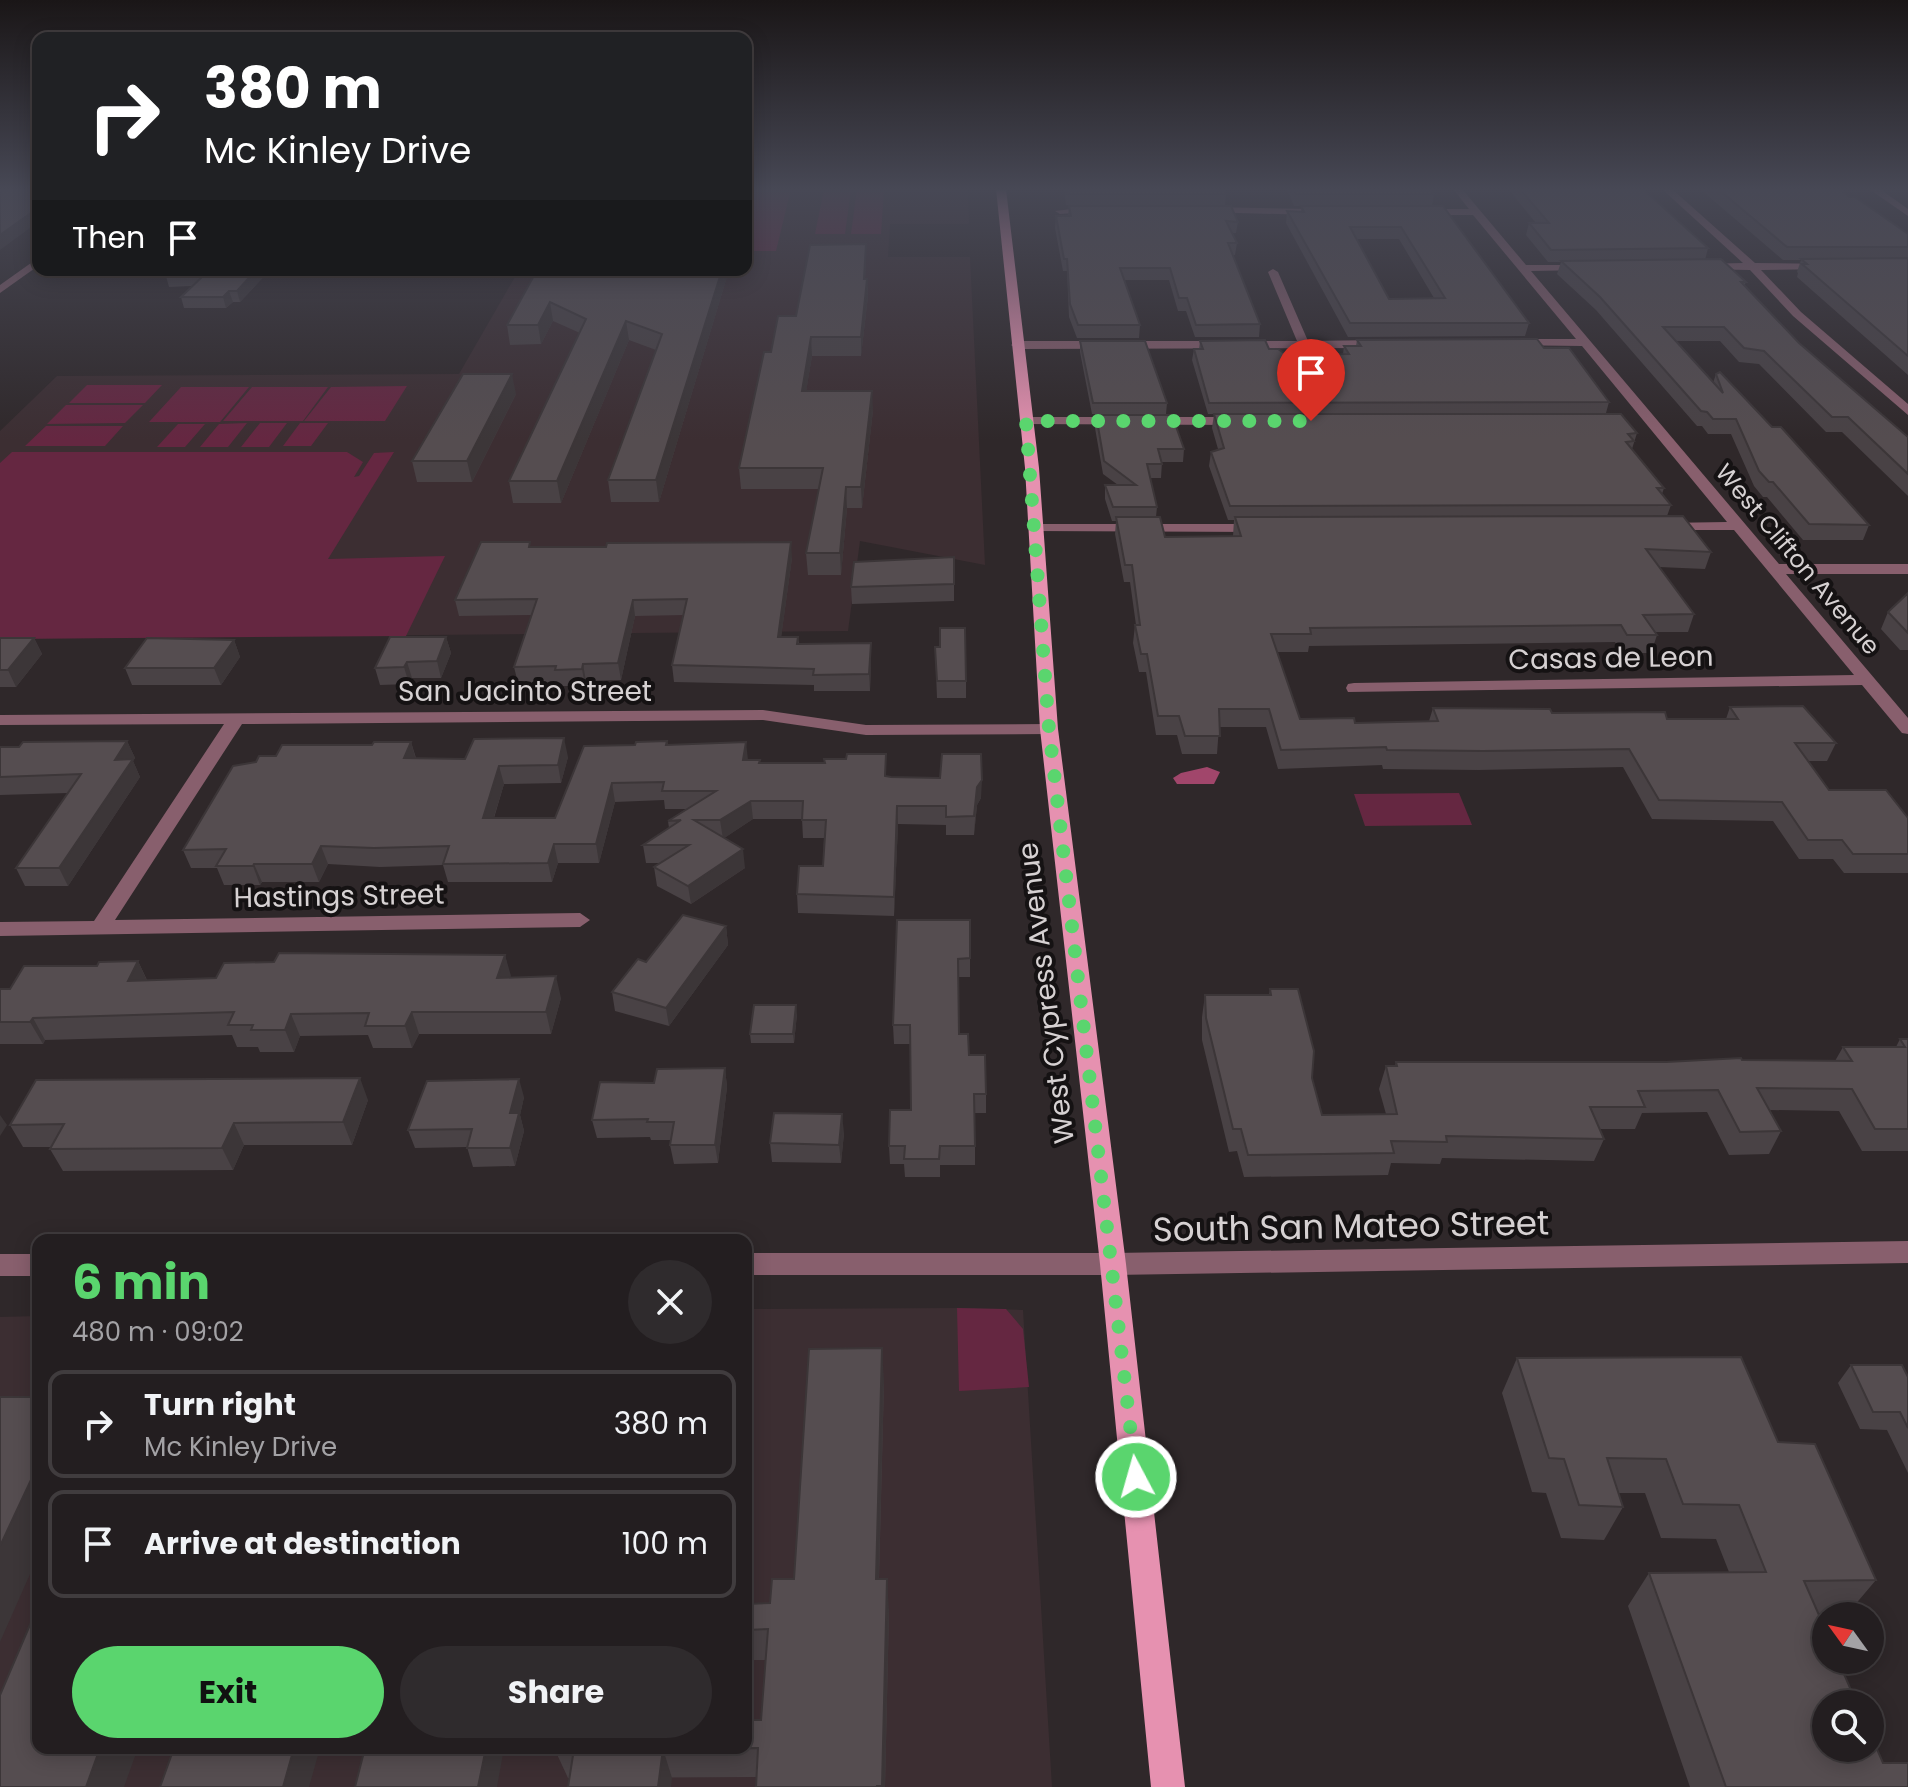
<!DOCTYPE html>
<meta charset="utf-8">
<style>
body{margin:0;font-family:Poppins,sans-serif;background:#2f2b2d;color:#f1f3f6;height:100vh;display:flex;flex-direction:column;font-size:30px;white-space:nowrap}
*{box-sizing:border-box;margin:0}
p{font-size:26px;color:#a3a2a5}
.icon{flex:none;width:44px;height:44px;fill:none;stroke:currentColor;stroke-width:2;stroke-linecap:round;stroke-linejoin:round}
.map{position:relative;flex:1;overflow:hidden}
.panel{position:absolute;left:32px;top:1234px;width:720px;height:520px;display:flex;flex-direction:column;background:#231e20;border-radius:16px;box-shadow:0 4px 20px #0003,0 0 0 2px #403c3e}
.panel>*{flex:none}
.guide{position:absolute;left:32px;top:32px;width:720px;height:244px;border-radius:16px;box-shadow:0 4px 20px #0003,0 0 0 2px #403c3e;background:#202124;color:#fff;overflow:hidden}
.needle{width:52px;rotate:303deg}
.buttons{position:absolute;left:1812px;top:1602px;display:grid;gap:16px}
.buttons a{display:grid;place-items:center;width:72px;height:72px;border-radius:50%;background:#231e20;box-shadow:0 4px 20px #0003,0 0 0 2px #403c3e;font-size:40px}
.pin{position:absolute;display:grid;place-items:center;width:68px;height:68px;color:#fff;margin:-82px -34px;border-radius:50% 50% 50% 0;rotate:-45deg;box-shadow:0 0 8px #0007}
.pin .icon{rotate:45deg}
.me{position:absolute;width:88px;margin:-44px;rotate:354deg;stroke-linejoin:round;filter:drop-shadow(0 0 6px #0008)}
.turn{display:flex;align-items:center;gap:28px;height:168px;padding:0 40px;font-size:36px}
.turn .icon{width:104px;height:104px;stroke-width:2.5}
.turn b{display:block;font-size:56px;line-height:68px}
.then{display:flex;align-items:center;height:76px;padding:0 40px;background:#0003;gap:16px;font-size:30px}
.round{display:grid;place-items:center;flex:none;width:84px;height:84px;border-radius:42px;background:#2f2b2d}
.overview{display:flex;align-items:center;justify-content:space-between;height:136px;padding:0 40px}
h1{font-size:48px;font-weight:700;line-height:60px;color:#5ad56e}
.primary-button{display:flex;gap:16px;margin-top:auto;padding:16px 40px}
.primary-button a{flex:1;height:92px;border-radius:48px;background:#5ad56e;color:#111;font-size:32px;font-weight:700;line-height:92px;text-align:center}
.primary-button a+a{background:#2f2b2d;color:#f1f3f6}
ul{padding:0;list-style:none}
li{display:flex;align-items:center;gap:24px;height:108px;margin:0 16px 12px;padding:0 24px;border:4px solid #403c3e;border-radius:16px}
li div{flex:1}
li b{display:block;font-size:30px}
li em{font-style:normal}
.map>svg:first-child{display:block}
.built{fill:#3c2e32}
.green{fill:#652741}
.water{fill:#a1466b}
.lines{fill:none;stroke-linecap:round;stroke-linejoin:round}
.minor{fill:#885f6d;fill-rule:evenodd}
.major{fill:#e691b0;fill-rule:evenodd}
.wall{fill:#494245;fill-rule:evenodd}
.shaded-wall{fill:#3c3638}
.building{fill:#554d50;stroke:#3c3638;stroke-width:2;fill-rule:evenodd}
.route{stroke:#5ad56e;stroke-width:14;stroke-dasharray:0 25.2}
.labels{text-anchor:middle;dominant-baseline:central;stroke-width:8;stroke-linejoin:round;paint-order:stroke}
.far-street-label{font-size:24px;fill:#d6d1d2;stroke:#151213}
.street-label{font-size:28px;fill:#d6d1d2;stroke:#151213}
.near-street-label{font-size:34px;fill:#d6d1d2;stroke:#151213}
</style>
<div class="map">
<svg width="1908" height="1787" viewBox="0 0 1908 1787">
<rect width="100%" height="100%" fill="#2f282a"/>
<path class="built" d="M746,189h222l1,35h-79l-2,33h82l15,308 -125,-24 -12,90 -848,8v-208l57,-55 402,-2 60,-104h227z
M957,1308l66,2 29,477h-1052v-470l38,-1v432h708v-439z"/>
<path class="green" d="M746,189h45l-15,62h-30z
M824,189h27l-6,45h-30z
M857,189h27l-3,45h-30z
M87,385h75l-17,18h-76z
M407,386l-22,35h-81l27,-34z
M181,387h68l-29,35h-71z
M252,387h76l-25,34h-80z
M66,405h77l-18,18 -78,1z
M247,423l-19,24h-28l19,-23z
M260,423h27l-18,24h-28z
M300,423h28l-17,23h-28z
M178,424h27l-20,23h-28z
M46,426h77l-18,20h-80z
M12,452h335l16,10 -9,15 5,-1 15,-23 20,-1 -66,107 117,-3 -39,80 -406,3v-176z
M1459,793l13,32 -107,1 -11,-32z
M957,1308l49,1 17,20 6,58 -70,4z"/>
<path class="water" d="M1207,767l13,5 -6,12h-37l-4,-6 8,-5z"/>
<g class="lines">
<path class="minor" d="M1453,189h9l64,76h64l1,2 -5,3 -55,1 248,293h129v10h-122l122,144v16l-6,-1 -40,-48 -514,7 -2,-4 2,-4 6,-1 500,-8 -120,-145h-75v-6l5,-1 63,-1 -145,-176 -73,-1v-4l4,-2h63l-103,-124h-53l-5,-3 5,-3h49z
M1662,189h10l83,74 75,1 1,2 -5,3 -65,1 40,42 107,92v11l-115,-99 -43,-46 -52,-1 -1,-2 5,-3 41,-1z
M1869,189h11l28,20v7z
M1096,206l3,5 -39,3 -5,-3z
M1208,207l104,2 5,3 -5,3 -107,-3z
M38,258v8l-38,27v-8z
M1273,269l5,3 30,69 73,-1 6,4 -6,4 -364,1 -6,-4 6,-4h280l-29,-69z
M1026,417h212l6,4 -6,4 -217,-1v-6z
M1036,524h224l7,4 -7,4 -229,-1v-6z
M763,710l103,15 183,-1 9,5 -9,5 -183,1 -103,-15 -521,4 -127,196 465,-7 10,7 -10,7 -580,9v-14l94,-1 130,-197 -224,1v-10z
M1908,1241v22l-795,12h-367v-22h367z
M0,1254h38v22h-38z"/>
<path class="major" d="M996,189h10l33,279 19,261 68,535 59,523h-34l-51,-523 -60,-535 -15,-261z"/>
</g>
<path class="wall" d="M1064,189h161l1,5 -1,11h-159z
M1287,189h143l4,5 -2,12 97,117 -4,13 -177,1 -62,-114 1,-12 14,1v-6h-7zM1356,239h43l35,59 -45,1z
M1508,189h135l65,59 -3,12 41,22 -2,4 55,57 109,94v59l-66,-64h-16l-67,-68 -20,-2 -19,-21h-45l38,42 3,-9 153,151 -6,15h-60l-36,-43h-4l-9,-11 -23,-52h-23l-6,-8h-5l-101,-116 -39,-36 4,-12h-13l-22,-27 3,-12h7z
M1700,189h140l9,8 59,37v141l-111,-98 1,-4 -1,-1 4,-12h-18z
M1069,206l169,16 -2,11h-4l5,10 -2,12h-2l27,69 -1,13h-64l-9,-26h-8l-9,-31h-45l16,45 -1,13h-62l-8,-21 -2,-46h-4l-8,-43 1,-12h12z
M866,262l-1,17h2l1,17 -7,60h-49l-6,35 67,19 -11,98h-15l-6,67h-33l-2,-22 13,-64h-78l-2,-21 57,-152z
M270,270l-30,32h-7l-7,6h-42l-3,-11 11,-11 -23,1 -3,-11z
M403,270h53l-21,1z
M537,270h192l-70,232h-48l-3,-22 48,-130 -27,-10 -68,163h-48l-4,-22 71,-148 -27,-12 -12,23 -31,1 -3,-20z
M1357,340l187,8 65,54 -3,11 -398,1 -16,-54 2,-11h5l1,-8 69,8 18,6 56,-1 1,-8h12z
M1080,341l87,62 -1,11h-74l-12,-62z
M516,394l-44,88h-55l-5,-21z
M1214,414l423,19 -5,16 32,39 -2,6 9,11 -4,11 44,36 -6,17 -46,-2 35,47 -6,18h-33l2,3 -6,18h-30l-6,-11 -306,4 -1,6h-31l23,67 55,4 74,-2 4,-13 234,11h59l4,-12 106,36 -9,18h-19l21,29 79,28v55h-64l-11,-14h-34l-26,-38 -121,-2 -29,-52 -145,3 -95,-1 -1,-4 -104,4 -12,-42h-47l-2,27h-35l-5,-19h-21l-10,-63h-7l-6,-29 2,-18h1l-6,-43h-6l-9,-48 1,-13h-4l-7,-22v-14h13l-15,-11 -8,-46 1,-13 88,34 -1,13h-21l-1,16h-11l7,29 -1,10 9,20 68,-1 1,-16h-6l-19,-54 2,-14 7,-3 -6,-21z
M531,547l261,11 -11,79h17l1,7 72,-1v17l-1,31h-56v-6l-140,-3 -2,-17 12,-50 -49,1 -14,64 -35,1 -1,5h-26l-1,-3h-40l-4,-16 18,-52 -73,1 -4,-16z
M954,557v44l-102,3 -1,-17z
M1908,593v57h-8l-19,-21 7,-17z
M446,637l5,16 -10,25h-29l-3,6 -29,1 -5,-17z
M0,638h34l8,16 -26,33h-16z
M234,640l6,17 -19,28h-89l-7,-17z
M935,647l31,34v17h-29z
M127,741l8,17 -2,3 7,16 -72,109h-43l-9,-18 52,-75 -68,2v-48z
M667,741l1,4 80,15h12v3l126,13 95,22 -4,7 -3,30h-28v-10l-48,-1 -4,92 -96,-3 -1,-19 26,-28 1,-28h-21l-1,-19h-49l-29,19 21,30 -54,36 -34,-18 -3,-19 6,-4h-14l-3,-18 26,-17 -1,-7 18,-12h-21l-1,-9 -49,2 -16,61h-41l-6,19h-104l-5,-17 -63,2 -52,-3 -9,18h-57l-2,3h-36l-7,-17h-26l-8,-18 73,-88 20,-6 135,-14 5,16 49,1 103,-2 -7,26 -57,1 -10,34h61l80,-73z
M970,920v57h-11v57l27,60v19h-11v52h-35v12h-35l-1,-13h-14l-1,-18 22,-36 -1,-66h-16l-1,-19z
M726,926l2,19 -59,81 -54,-15 -3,-19 34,-30z
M505,955l5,22 51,21 -10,36h-132l-7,14h-39l-5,-13 -68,1 -6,16h-34l-2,-5h-21l-5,-12 -187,5 -2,4h-43v-55h10l87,-23 41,-5 9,19 69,-2z
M1270,989l42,89 10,37 64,-1 -7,-25 7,-23h9l1,-4 439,-1 8,-14h53l4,-8h8v112h-46l-23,-40 -69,-1 11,21 -12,23 -40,1 -22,-43 -65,1 -7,16h-35l4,10 -10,22 -152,-3 -2,6 -49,-1 -3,12 -144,2 -7,-26 -8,1 -27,-112v-23l3,-22h64z
M797,1014l-3,29h-43l-1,-9z
M725,1068l2,19 -9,76 -44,1 -4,-19 1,-5h-20l-1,-3 -53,1 -5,-18 62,-37z
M524,1097l-4,18 4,16 -9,35 -42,1 -6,-20 -52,1 -7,-18z
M368,1100l-16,45h-108l-11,25 -170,1 -13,-22 1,-2h-28l-13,-22z
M844,1133l-3,30 -69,-1 -2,-19z
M1517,1358l261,84 98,138 -28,33h-30l65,150 25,24h-218l-62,-181 21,-33 80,-1 -13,-33 -55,-1 -16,-45h-26l4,14 -19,33 -43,-2 -15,-45 -14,-1 -30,-99z
M1851,1365l57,12v96l-21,-43 -27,-1 -22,-46z
M884,1382l-5,197 10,32 -4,176h-129v-10l-188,1 -13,-28 206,-30 5,-60h-20v-56l24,-1 24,-24z"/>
<path class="shaded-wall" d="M38,208v14l-38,28v-15z
M866,244v18l-2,35v-18z
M256,270h14l-30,32 -3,-11z
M722,270h7l-70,232 -3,-22z
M867,279l1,17 -7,60v-19z
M229,291l4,11 -7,6 -3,-11z
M550,302l3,19 -12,23 -3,-19z
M626,321l3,19 -68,163 -4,-22z
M811,337l1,19 -9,55 -1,-20z
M512,374l4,20 -44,88 -5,-21z
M872,391l1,19 -11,98 -1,-21z
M846,487l1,21 -6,67 -1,-22z
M791,542l1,16 -13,95 -1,-16z
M633,600l2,16 -14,64 -3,-17z
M446,637l5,16 -10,25 -4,-17z
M34,638l8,16 -26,33 -8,-17z
M234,640l6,17 -19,28 -7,-17z
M871,643v17l-1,31 -1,-17z
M407,662l5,16 -3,6 -5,-17z
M583,664l3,17 -1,5 -3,-17z
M564,738l4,19 -7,26 -3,-18z
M127,741l8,17 -2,3 7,16 -72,109 -9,-18 56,-108z
M411,742l5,18 -12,-2z
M746,742l2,18h-5z
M499,766l5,18 -16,52 -5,-18z
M982,780l-1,18 -4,7 -3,30 3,-48z
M612,783l3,19 -16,61 -3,-19z
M751,801l2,18 -30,20 -3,-19z
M897,806l1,18 -4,92v-19z
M554,844l4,19 -6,19 -4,-19z
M321,846l7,18 -9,18 -7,-18z
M743,849l2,19 -54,36 -3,-18z
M254,864l8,18 -2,3 -7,-19z
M726,926l2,19 -59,81 -3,-18z
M505,955l6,21 -8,23 -6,-21z
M138,961l10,22 -20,-2z
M556,976l5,22 -10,36 -5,-22z
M796,1005l1,9 -3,29 -1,-9z
M412,1012l7,22 -7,14 -7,-22z
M291,1014l9,22 -6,16 -9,-22z
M33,1018l12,22 -2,4 -13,-22z
M725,1068l2,19 -9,76 -3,-18z
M360,1078l8,22 -16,45 -9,-23z
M519,1079l5,18 -4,18 4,16 -9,35 -5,-18v-35z
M842,1114l2,19 -3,30 -2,-18z
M0,1115l7,10 -7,11z
M234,1123l10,22 -11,25 -11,-22z
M882,1348l2,34 -6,229 -2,-32z
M38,1465v91l-38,86v-96z
M887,1579l2,32 -4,176h-3z
M100,1748h38l-14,39h-38z
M294,1748h26l-11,39h-26z
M486,1748h18l-7,39h-19z
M663,1749l9,29 -1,9h-13z"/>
<path class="building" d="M0,189h38v19l-38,27z
M1066,189h159l1,5h-159z
M1294,189h136l4,5h-138z
M1520,189h123l65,59 -157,2 -22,-27h20z
M1718,189h122l9,8h6l53,37v13h-121z
M1069,206h162l7,16 -12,-1 11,22h-9l32,81 -64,1 -9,-27h-8l-9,-30h-50l20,57h-62l-8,-21 -3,-45h-3l-8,-43h15z
M1301,206h142l86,117h-179l-63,-112 17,1zM1350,227h51l44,71 -56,1z
M866,244l-2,35h3l-6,58h-50l-9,54h70l-11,96h-15l-6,66h-34l17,-85h-84l25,-116h7l7,-36h18l14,-71z
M1908,258v98l-106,-92h5l-6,-5z
M1721,259l25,23h-5l58,61 109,94v37l-60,-57h-16l-68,-66 -20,-3 -20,-21h-61l60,66 -7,-19 4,-2 52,55h9l88,98 -60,-1 -36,-42h-4l-10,-11 -23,-52h-23l-6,-7 -6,-1 -101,-114 -39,-36z
M171,270h85l-19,21h-8l-6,6h-42l23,-22 -38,1z
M537,270h185l-66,210h-48l54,-146 -36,-13 -69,160h-48l77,-162 -36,-17 -12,23h-31z
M1537,339l7,9h25l40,54 -400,1 -15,-54h9l-3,-8 65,-1 4,9h9l9,6 62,-1 -5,-8h17l-4,-6z
M1080,341h65l22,62h-74z
M463,374h49l-45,87h-55z
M1214,414h407l16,19 -9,1 6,7 -8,1 38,46h-7l14,17 -441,1 -19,-54 13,-4z
M1096,415h76l12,34h-26l4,15h-15l10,43h-44l-8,-22h31l-32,-24z
M1683,516l28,36 -65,-3 48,65 -51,1 14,20h-30l-6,-10 -311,3 1,6h-40l29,85 54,-1 1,5 83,-2 -5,-13 117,1 2,4 113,-1 2,7h71l-8,-12 73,-1 33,37h-41l34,47h57l22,28v36h-55l-11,-14h-34l-26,-38 -123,-2 -30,-51 -146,2 -96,-1 -1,-3 -105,3 -12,-41h-50l1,27h-35l-6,-20h-21l-11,-62h-6l-6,-29h5l-8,-60h-7l-9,-48h44l5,20 76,-1 -6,-19z
M481,542h49l-1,5h77l1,-4 184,-1 -13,95h20l-1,7 74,-1 -2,31 -56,1 1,-6 -142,-4 15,-66 -54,1 -15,63 -35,1 -1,5 -27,1 1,-4 -42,1 23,-68 -82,1z
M954,557v27l-103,3 3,-25z
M1908,593v40l-20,-21z
M940,628h25l1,53h-29l-2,-34h5z
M390,637h56l-9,24 -30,1 -3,5 -29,1z
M0,638h34l-26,32h-8z
M147,638l87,2 -20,28h-89z
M564,738l-6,27 -59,1 -16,52h72l29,-72 51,-1 1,-3 31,-1 -1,4 80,-3 -3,18h17l-1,3h66l-1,-4h22l1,-5h39l-1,22 6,1 49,1 2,-24h39l1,26 -5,7 -3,29 -28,1v-11h-49l-3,91 -97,-3 2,-28h24l3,-46h-24l1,-19h-52l-31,19h-26l49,29 -55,37 -34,-19 35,-22h-46l38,-25 -13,1 48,-30h-54l2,-9 -52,1 -16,61h-42l-6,19 -105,1 6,-18 -75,2 -53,-2 -9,18h-58l-1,2h-37l10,-17 -43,1 50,-84 23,-4 3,-6h17l6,-11h90l2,-3h37l-7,16 61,1 9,-20z
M127,741l-12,19 18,-1 -74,109h-43l65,-94 -81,3v-30h19l4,-5z
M683,915l43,11 -60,82 -54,-16 26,-33 8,3z
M897,920h73v38l-12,1 1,75h9l1,21h16l1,39h-12l1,52h-35l-1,13h-35l1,-13h-16l1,-36h21l-1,-85h-17z
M279,953l226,2 -8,23 59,-2 -10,36h-134l-7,14h-40l4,-13 -78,1 -6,16h-34l2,-5h-25l6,-13 -201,6 -3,4h-30v-33h10l14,-23h73l2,-4 39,-1 -10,20 88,-3 8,-15 50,-1z
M1270,989h28l16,62 -2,27 10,37 75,-1 -11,-48h11l-1,-4h270l75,-4 1,2 110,1 -9,-14h62l-5,-8h8v90h-33l-23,-40 -95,-1 24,43 -41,1 -22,-42 -80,1 7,16h-55l14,32 -158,-3 1,6 -56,-1 3,12 -146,2 -7,-26h-8l-27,-111 -1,-23h66z
M754,1005h42l-3,29h-43z
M725,1068l-10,77h-45l4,-23h-27l1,-3 -56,1 8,-38 54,1 3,-14z
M360,1078l-17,44 -109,1 -12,25 -172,1 14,-25 -54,1 26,-45z
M519,1079l-9,34h9l-9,35h-43l5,-19 -64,1 19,-49z
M774,1113l68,1 -3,31 -69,-2z
M882,1348l-6,231h11l-5,207h-5v1h-121l2,-39 -95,1 -5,38h-90l6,-38 -19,1v-2h191v-28h15l7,-91 -22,1v-26l24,-1 2,-24h22l15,-230z
M1741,1357l37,85 37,2 61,136 -72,1 22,50v29h12l19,44h-31v44h44v-15l13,30h25v24h-182l-77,-214 117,-1 -27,-67 -56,-1 -17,-45 -59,-1 16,49 -44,-2 -15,-46 -15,-1 -32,-100z
M1851,1365h51l6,12v51l-8,-16h-27z
M0,1397h38v68l-38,81z
M38,1606v142h62l-14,39h-86v-92z
M174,1748h120l-11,39h-123z
M365,1748h121l-8,39h-123z"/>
<linearGradient id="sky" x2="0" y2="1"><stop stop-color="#1a1617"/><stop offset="0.43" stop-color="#474855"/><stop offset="1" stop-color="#474855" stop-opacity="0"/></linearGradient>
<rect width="1908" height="440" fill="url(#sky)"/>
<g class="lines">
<path class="route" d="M1136,1477l-87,-748 -23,-308h285"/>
</g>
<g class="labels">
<g class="far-street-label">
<text transform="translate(1798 559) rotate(50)">West Clifton Avenue</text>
</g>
<g class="street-label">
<text transform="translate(1611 658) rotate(-1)">Casas de Leon</text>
<text x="525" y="691">San Jacinto Street</text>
<text transform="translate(339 896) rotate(-1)">Hastings Street</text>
<text transform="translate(1046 993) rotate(-97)">West Cypress Avenue</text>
</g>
<g class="near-street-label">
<text transform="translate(1351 1226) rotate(-1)">South San Mateo Street</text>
</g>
</g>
</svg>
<div class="buttons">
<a><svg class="needle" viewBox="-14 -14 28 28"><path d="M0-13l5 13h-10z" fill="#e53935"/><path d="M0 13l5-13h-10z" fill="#a3a2a5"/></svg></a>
<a><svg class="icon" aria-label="search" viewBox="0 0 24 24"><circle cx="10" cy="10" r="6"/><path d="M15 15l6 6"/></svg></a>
</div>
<div class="pin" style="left:1311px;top:421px;background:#d93025"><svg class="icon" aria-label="arrive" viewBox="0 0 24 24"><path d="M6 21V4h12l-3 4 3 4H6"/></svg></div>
<svg class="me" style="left:1136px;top:1477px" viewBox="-20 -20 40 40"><circle r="17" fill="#5ad56e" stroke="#fff" stroke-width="3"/><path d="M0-11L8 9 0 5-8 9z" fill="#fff"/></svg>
<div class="guide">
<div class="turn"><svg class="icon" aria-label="right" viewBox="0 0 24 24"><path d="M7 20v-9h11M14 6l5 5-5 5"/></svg><div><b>380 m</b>Mc Kinley Drive</div></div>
<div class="then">Then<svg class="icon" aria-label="arrive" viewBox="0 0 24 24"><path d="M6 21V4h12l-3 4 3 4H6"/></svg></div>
</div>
<section class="panel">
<div class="overview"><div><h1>6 min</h1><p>480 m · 09:02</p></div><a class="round"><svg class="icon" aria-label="close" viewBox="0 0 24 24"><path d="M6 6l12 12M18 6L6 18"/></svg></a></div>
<ul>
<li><svg class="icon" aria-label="right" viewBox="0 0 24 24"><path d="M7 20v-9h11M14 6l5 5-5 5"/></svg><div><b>Turn right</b><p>Mc Kinley Drive</p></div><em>380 m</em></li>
<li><svg class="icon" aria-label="arrive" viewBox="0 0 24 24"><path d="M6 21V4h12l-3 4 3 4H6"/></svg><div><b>Arrive at destination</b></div><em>100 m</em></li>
</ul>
<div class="primary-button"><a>Exit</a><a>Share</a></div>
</section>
</div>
